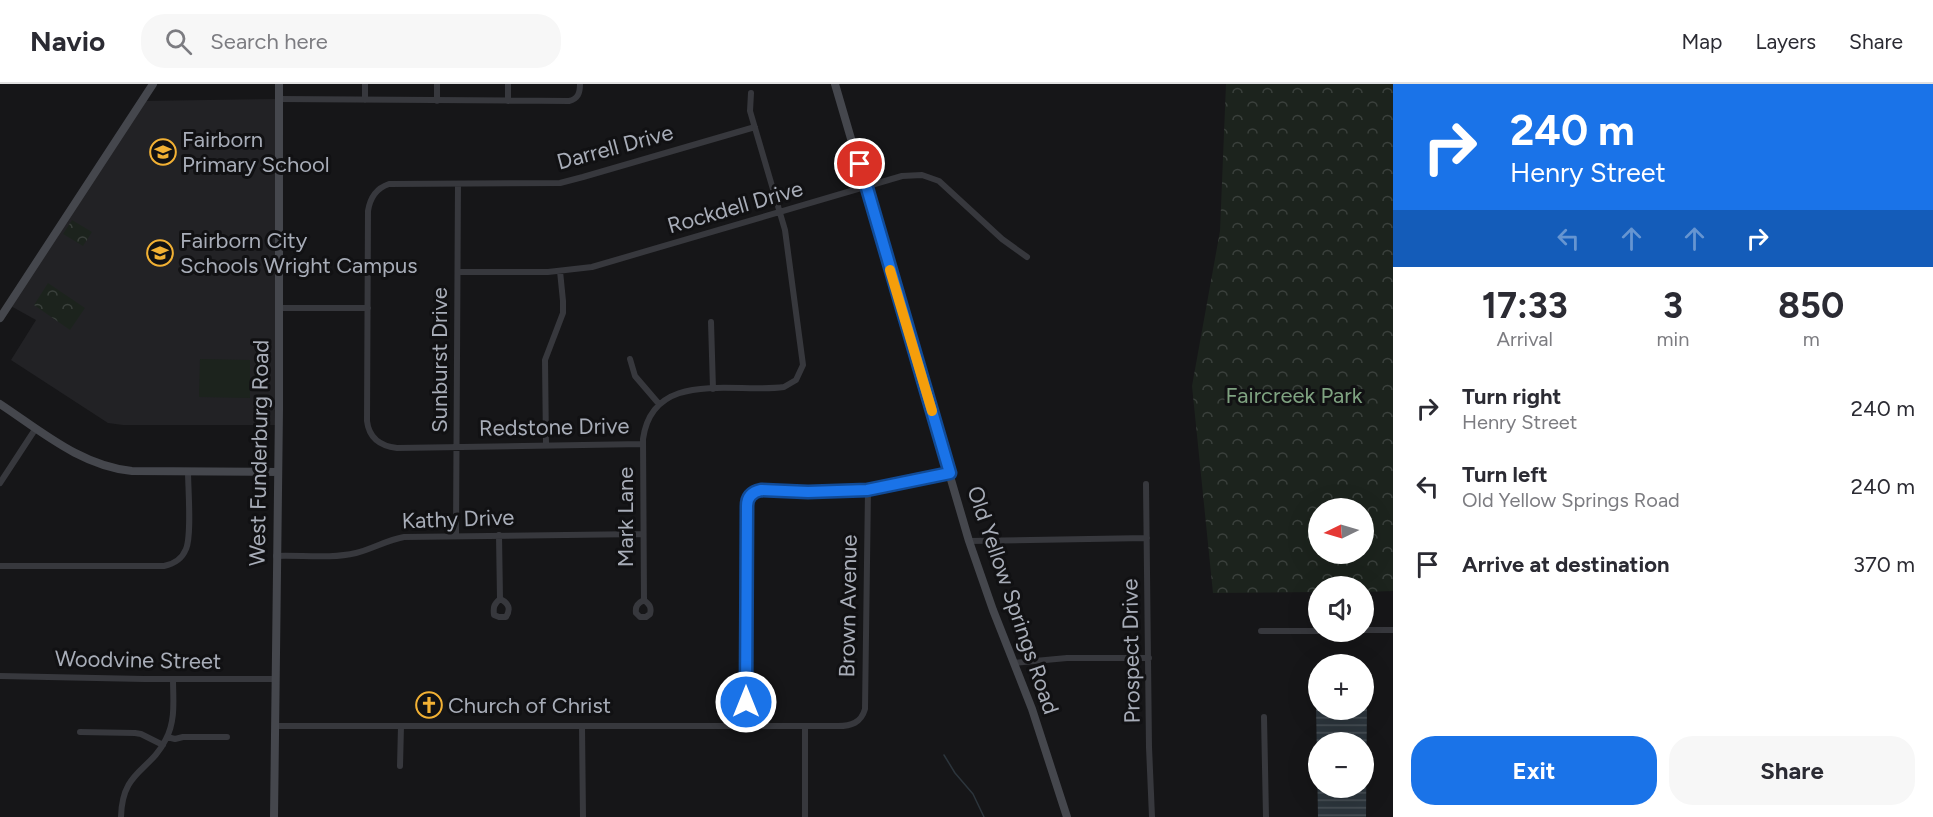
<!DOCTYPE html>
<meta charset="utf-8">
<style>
body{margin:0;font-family:Figtree,sans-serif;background:#f7f7f7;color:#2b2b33;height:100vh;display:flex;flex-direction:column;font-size:22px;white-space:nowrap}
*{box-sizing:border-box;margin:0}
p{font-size:20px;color:#7c7c81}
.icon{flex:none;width:33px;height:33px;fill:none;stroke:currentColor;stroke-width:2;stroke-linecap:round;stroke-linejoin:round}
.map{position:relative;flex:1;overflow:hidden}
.side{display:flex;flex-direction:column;background:#fff;width:540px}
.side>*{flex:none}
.top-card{background:#1a73e8;color:#fff;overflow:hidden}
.needle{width:39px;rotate:265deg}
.tools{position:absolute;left:1308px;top:414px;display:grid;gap:12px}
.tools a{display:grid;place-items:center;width:66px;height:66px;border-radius:50%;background:#fff;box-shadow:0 6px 24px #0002;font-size:30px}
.pin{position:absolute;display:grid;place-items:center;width:51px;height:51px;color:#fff;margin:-26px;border:3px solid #fff;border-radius:50%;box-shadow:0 2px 6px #0007}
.me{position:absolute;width:66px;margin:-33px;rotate:0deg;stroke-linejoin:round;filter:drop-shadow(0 0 4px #0008)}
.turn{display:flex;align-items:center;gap:21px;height:126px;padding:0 18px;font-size:27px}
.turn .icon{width:78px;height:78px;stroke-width:2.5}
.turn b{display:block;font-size:42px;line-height:51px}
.lanes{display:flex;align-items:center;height:57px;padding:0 18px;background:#0003;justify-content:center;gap:30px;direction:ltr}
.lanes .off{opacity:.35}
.eta{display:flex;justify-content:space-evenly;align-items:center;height:102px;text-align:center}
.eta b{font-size:36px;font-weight:700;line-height:42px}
.cta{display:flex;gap:12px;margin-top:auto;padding:12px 18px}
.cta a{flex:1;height:69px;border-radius:24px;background:#1a73e8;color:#fff;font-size:24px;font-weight:700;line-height:69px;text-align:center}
.cta a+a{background:#f7f7f7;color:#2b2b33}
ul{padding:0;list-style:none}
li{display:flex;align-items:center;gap:18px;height:78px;padding:0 18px}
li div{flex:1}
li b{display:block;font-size:22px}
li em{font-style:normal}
header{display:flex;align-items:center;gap:36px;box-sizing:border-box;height:84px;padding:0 30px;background:#fff;border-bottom:2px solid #e1e1e2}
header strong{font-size:28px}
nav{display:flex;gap:33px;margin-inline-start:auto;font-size:21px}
.search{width:420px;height:54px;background:#f7f7f7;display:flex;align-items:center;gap:15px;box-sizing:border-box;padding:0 21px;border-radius:24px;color:#7c7c81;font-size:22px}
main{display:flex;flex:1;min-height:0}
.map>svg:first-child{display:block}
.built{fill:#222225}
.park{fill:url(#park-crowns);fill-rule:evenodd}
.pitch{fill:#1c231d}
.water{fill:url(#water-rules);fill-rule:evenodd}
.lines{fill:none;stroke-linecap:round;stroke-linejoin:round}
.stream{stroke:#2c353c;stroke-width:1.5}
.street{stroke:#37383d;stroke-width:6}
.secondary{stroke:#45474d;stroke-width:8}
.route-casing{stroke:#114b97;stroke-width:15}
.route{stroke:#1a73e8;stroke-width:10}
.slow{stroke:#f59e0b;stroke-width:10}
.labels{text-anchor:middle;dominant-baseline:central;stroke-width:6;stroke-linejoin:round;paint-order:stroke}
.poi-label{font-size:22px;fill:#a8adb8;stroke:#111113;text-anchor:start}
.street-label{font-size:22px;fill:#a8adb8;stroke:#111113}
.park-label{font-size:22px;fill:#7fa381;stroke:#111113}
</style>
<header>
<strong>Navio</strong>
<div class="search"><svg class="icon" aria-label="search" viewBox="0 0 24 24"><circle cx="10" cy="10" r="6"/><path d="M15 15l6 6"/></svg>Search here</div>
<nav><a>Map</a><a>Layers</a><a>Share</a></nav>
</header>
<main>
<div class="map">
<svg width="1393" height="733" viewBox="0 0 1393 733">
<defs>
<pattern id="park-crowns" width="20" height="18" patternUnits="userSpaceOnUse" patternTransform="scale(1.5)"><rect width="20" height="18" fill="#1c231d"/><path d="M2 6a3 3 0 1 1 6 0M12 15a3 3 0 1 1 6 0" fill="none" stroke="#3a403c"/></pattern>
<pattern id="water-rules" width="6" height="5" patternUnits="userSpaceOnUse" patternTransform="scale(1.5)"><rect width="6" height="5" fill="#2c353c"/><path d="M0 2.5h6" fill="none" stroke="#485056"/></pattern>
</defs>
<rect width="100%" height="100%" fill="#161618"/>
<path class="built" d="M279,15l-1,326h-155l-15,-2 -97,-63 25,-40 -27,-15 133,-204z"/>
<path class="park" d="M1226,0h167v507l-29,1v-6h-46v6l-105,1 -21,-207 28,-155zM1318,424h46v46h-46z
M72,136l20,12 -9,14 -20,-12z
M48,199l37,25 -15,22 -36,-25z"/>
<path class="pitch" d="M200,275l50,1v38l-51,-1z"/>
<path class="water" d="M1318,602v24h46v-23l3,15 -1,115h-48l-2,-113zM1318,658h46v46h-46z"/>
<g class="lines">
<path class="stream" d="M944,671l11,18 18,21 11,23"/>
<path class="street" d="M365,0v16
M437,0v17
M279,15l290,2c9,-2 11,-8 11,-17
M508,17v-17
M458,188h90l44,-5 310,-91 20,-1 17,6 63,58 25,18
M278,224h90
M711,238l2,67
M630,275l5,17 24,28
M643,360l-246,4c-17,-2 -28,-10 -30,-27l1,-210c2,-13 9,-23 21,-27l171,-1 23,-6 172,-50
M546,361l-1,-85 18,-47v-12l-3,-30
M0,399l36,-55
M1146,400l3,263 3,70
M456,451l2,-351
M499,451l1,64c-6,5 -7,8 -6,16l5,2h7c5,-8 3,-14 -6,-18
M969,457l178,-3
M276,472c26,-1 54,3 80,-3 16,-4 31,-13 48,-16l239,-3
M0,482h164c10,-2 18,-7 22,-17 6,-14 2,-61 2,-78
M644,516c5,4 8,7 6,14l-4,3h-6l-4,-4c-1,-7 2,-10 8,-13l-1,-161c10,-71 92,-45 141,-52l12,-7 7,-15 -18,-135 -35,-119 1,-18
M1364,546h29
M1261,547h57
M1014,579l53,-5h82
M0,592l144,3h131
M1264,633l2,100
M275,642h563c13,0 23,-3 27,-17l3,-219
M582,642l1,91
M746,642v-221c1,-8 6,-13 15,-15l47,2 60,-2 82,-17
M80,648l55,1 6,1 22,11
M167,653l8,2 8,-2h44
M400,682l1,-40
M121,733c1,-47 29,-45 45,-78 10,-19 7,-40 7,-60
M805,733v-91"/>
<path class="secondary" d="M835,0l134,457 24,69 39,99 35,108
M0,234l153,-234
M0,320c41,27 81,62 132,67l146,1
M274,733l5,-407v-326"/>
</g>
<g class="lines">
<g class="route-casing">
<path id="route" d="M746,618l1,-196c0,-9 5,-14 14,-16l47,2 59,-2 83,-17 -90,-309"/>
</g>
<use href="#route" class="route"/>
<path class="slow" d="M890,186l42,141"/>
</g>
<defs>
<g id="school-ring" transform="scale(1.35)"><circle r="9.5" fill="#111113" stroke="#f2b134" stroke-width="1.5"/><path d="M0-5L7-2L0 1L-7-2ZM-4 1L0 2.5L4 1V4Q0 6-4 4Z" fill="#f2b134"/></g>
<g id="church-ring" transform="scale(1.35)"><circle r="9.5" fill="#111113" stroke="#f2b134" stroke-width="1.5"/><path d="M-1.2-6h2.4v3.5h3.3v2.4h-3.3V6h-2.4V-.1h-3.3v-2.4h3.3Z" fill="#f2b134"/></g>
</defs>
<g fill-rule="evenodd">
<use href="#school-ring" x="163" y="68"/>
<use href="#school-ring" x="160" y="169"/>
<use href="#church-ring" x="429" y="621"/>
</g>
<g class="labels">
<g class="poi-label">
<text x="182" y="55">Fairborn<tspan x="182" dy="25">Primary School</tspan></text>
<text x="180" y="156">Fairborn City<tspan x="180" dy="25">Schools Wright Campus</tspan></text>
<text x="448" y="621">Church of Christ</text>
</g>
<g class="street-label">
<text transform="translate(615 63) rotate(-15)">Darrell Drive</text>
<text transform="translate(735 123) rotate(-16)">Rockdell Drive</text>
<text transform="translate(439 276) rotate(-90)">Sunburst Drive</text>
<text transform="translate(554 343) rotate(-1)">Redstone Drive</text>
<text transform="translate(259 369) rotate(-89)">West Funderburg Road</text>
<text transform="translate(625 433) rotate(-90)">Mark Lane</text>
<text transform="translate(458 435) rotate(-2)">Kathy Drive</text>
<text transform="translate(1013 516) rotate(71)">Old Yellow Springs Road</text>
<text transform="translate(848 522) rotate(-89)">Brown Avenue</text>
<text transform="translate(1131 567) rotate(-91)">Prospect Drive</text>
<text transform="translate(138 576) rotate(1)">Woodvine Street</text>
</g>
<g class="park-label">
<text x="1294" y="311">Faircreek Park</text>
</g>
</g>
</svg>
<div class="tools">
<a><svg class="needle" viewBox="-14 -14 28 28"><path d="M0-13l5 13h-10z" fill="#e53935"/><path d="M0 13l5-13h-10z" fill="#7c7c81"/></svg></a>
<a><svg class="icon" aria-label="sound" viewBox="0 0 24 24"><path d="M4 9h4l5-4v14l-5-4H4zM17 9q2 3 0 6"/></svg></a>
<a>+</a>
<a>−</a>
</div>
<div class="pin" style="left:860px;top:80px;background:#d93025"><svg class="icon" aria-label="arrive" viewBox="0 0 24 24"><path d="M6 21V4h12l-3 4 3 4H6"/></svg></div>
<svg class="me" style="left:746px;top:618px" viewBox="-20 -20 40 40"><circle r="17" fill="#1a73e8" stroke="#fff" stroke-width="3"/><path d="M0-11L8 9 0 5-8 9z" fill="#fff"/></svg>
</div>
<section class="side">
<div class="top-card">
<div class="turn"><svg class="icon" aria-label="right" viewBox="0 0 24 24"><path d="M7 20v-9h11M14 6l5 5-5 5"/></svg><div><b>240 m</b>Henry Street</div></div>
<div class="lanes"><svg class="icon off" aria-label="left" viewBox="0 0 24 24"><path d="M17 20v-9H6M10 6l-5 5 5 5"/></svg><svg class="icon off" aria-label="ahead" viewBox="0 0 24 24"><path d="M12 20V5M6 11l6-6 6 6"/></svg><svg class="icon off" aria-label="ahead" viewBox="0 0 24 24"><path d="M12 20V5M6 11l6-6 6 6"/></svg><svg class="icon" aria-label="right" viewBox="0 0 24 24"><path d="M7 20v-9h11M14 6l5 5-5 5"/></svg></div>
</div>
<div class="eta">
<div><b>17:33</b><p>Arrival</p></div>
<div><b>3</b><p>min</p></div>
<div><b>850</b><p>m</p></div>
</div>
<ul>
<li><svg class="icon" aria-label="right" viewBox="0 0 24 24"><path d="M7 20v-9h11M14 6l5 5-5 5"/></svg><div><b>Turn right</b><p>Henry Street</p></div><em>240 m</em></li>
<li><svg class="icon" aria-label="left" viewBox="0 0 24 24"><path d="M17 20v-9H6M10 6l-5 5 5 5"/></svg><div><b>Turn left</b><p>Old Yellow Springs Road</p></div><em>240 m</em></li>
<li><svg class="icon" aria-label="arrive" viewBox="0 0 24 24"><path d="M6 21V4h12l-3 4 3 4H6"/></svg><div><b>Arrive at destination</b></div><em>370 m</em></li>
</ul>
<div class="cta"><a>Exit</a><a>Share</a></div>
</section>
</main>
